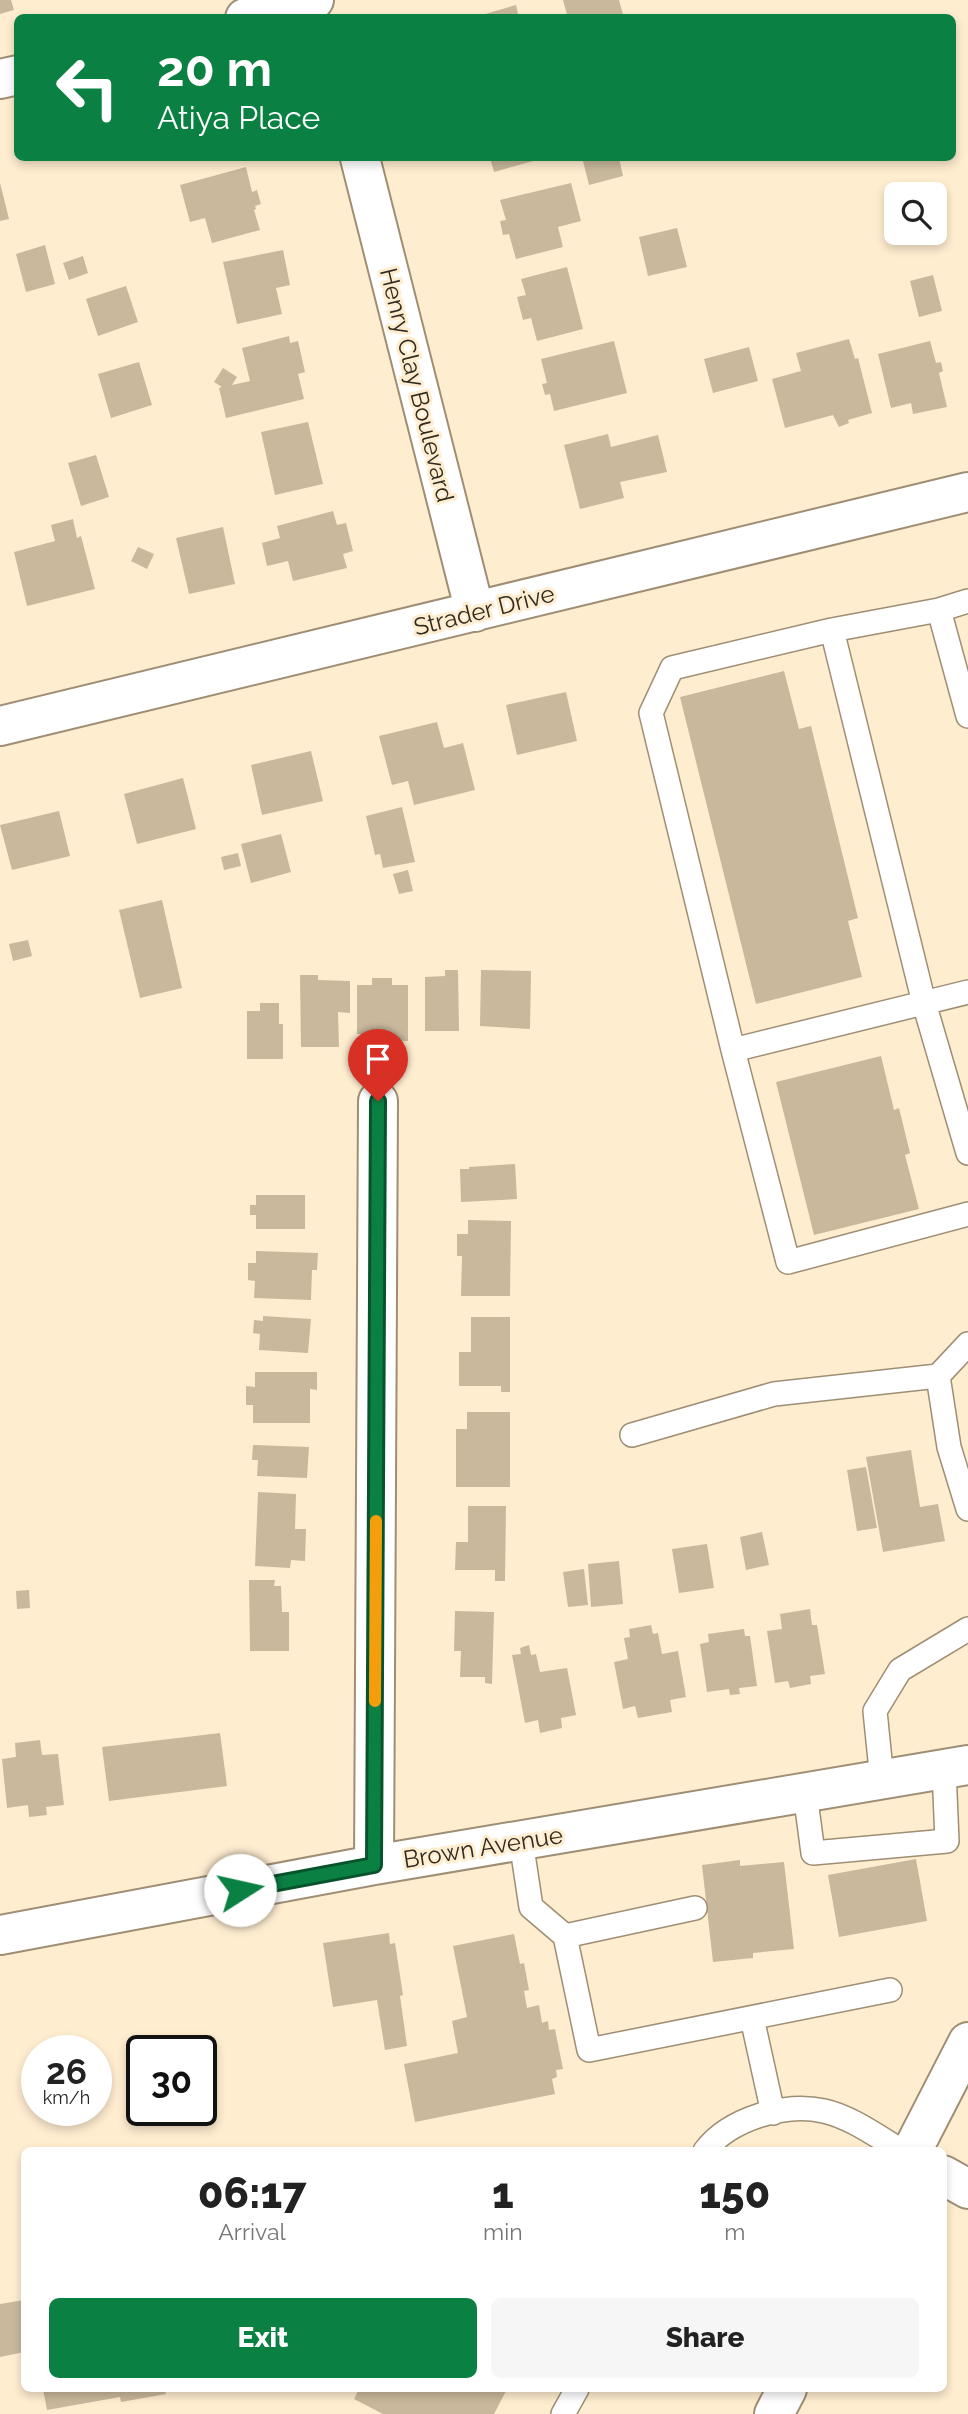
<!DOCTYPE html>
<style>
body{margin:0;font-family:Raleway,sans-serif;background:#f6f6f6;color:#222;height:100vh;display:flex;flex-direction:column;font-size:26px;white-space:nowrap}
*{box-sizing:border-box;margin:0}
p{font-size:23px;color:#767676}
.icon{flex:none;width:38px;height:38px;fill:none;stroke:currentColor;stroke-width:2;stroke-linecap:round;stroke-linejoin:round}
.map{position:relative;flex:1;overflow:hidden}
.side{position:absolute;left:21px;top:2147px;width:926px;height:245px;display:flex;flex-direction:column;background:#fff;border-radius:10px;box-shadow:0 4px 10px #0003}
.side>*{flex:none}
.hud{position:absolute;left:14px;top:14px;width:942px;height:147px;border-radius:10px;box-shadow:0 4px 10px #0003;background:#0b8043;color:#fff;overflow:hidden}
.tools{position:absolute;left:884px;top:182px;display:grid;gap:14px}
.tools a{display:grid;place-items:center;width:63px;height:63px;border-radius:10px;background:#fff;box-shadow:0 4px 10px #0003;font-size:35px}
.speed{position:absolute;left:21px;top:2035px;display:flex;gap:14px;font-size:35px;font-weight:700;text-align:center}
.speed>*{display:grid;place-content:center;width:91px;height:91px;border-radius:50%;background:#fff;box-shadow:0 4px 10px #0003;line-height:1}
.speed small{font-size:18px;font-weight:400}
.speed .limit{border:4px solid #111;border-radius:10px;background:#fff;color:#111}
.pin{position:absolute;display:grid;place-items:center;width:60px;height:60px;color:#fff;margin:-72px -30px;border-radius:50% 50% 50% 0;rotate:-45deg;box-shadow:0 0 7px #0007}
.pin .icon{rotate:45deg}
.me{position:absolute;width:77px;margin:-38px;rotate:80deg;stroke-linejoin:round;filter:drop-shadow(0 0 5px #0008)}
.turn{display:flex;align-items:center;gap:24px;height:147px;padding:0 28px;font-size:32px}
.turn .icon{width:91px;height:91px;stroke-width:2.5}
.turn b{display:block;font-size:49px;line-height:60px}
.eta{display:flex;justify-content:space-evenly;align-items:center;height:119px;text-align:center}
.eta b{font-size:42px;font-weight:800;line-height:49px}
.action{display:flex;gap:14px;margin-top:auto;padding:14px 28px}
.action a{flex:1;height:80px;border-radius:10px;background:#0b8043;color:#fff;font-size:28px;font-weight:800;line-height:80px;text-align:center}
.action a+a{background:#f6f6f6;color:#222}
.map>svg:first-child{display:block}
.building{fill:#c9b89c}
.lines{fill:none;stroke-linecap:round;stroke-linejoin:round}
.service-casing{stroke:#9f8e74;stroke-width:26}
.minor-casing{stroke:#9f8e74;stroke-width:42}
.primary-casing{stroke:#9f8e74;stroke-width:42}
.service{stroke:#fff;stroke-width:23}
.minor{stroke:#fff;stroke-width:38}
.primary{stroke:#fff;stroke-width:38}
.route-casing{stroke:#07532c;stroke-width:18}
.route{stroke:#0b8043;stroke-width:12}
.slow{stroke:#f59e0b;stroke-width:12}
.labels{text-anchor:middle;dominant-baseline:central;stroke-width:6;stroke-linejoin:round;paint-order:stroke}
.street-label{font-size:24px;fill:#312a20;stroke:#ffedd0}
</style>
<div class="map">
<svg width="968" height="2414" viewBox="0 0 968 2414">
<rect width="100%" height="100%" fill="#ffedd0"/>
<path class="building" d="M0,0h11l3,10 -14,4z
M563,0h56l5,18h-56z
M516,5l3,13h-44v-1z
M490,158h54l-50,14z
M597,158h22l4,18 -34,9 -6,-24z
M246,167l6,25 5,-2 4,14 -6,2 1,3 -2,1 6,20 -48,13 -7,-25 -15,4 -10,-37z
M0,183l9,36 -9,2z
M571,183l10,38 -23,6 5,20 -47,12 -7,-25 -6,1 -3,-14 6,-1 -6,-20z
M677,228l10,39 -39,9 -9,-39z
M45,245l10,39 -29,8 -10,-38z
M283,250l7,35 -14,3 6,26 -45,10 -14,-62z
M83,256l5,17 -19,7 -6,-17z
M567,267l16,62 -46,12 -6,-23 -8,2 -6,-23 9,-2 -5,-16z
M933,275l9,36 -23,6 -9,-36z
M126,286l12,36 -40,14 -12,-37z
M289,336l1,7 8,-2 7,31 -7,2 6,25 -78,19 -7,-30 3,-1 -8,-5 9,-14 14,9 -5,8 18,-4 -8,-33z
M849,339l6,20 3,-1 14,55 -24,7 1,3 -10,4 -6,-12 -48,13 -13,-49 29,-8 -5,-18z
M614,341l13,52 -73,18 -4,-17 -5,1 -3,-11 5,-1 -6,-24z
M930,341l6,22 5,-1 2,9 -4,2 8,34 -34,7 -2,-11 -20,5 -13,-54z
M749,347l9,34 -45,12 -9,-34z
M139,362l13,43 -41,13 -13,-44z
M308,422l15,62 -48,11 -14,-63z
M608,434l3,13 47,-12 9,37 -47,10 4,16 -44,11 -16,-64z
M96,455l13,42 -28,9 -13,-43z
M333,511l4,14 9,-2 7,28 -10,3 4,14 -54,13 -5,-20 -21,5 -5,-23 18,-5 -3,-12z
M73,519l4,19 4,-2 14,53 -68,17 -13,-54 41,-11 -4,-16z
M223,527l12,57 -46,10 -13,-56z
M138,547l16,7 -7,15 -16,-8z
M784,671l15,58 12,-3 47,192 -10,3 14,56 -106,27 -76,-307z
M566,692l11,49 -60,14 -11,-50z
M437,722l7,26 19,-5 12,47 -61,15 -6,-24 -16,4 -13,-49z
M311,751l12,50 -61,14 -11,-50z
M183,778l13,51 -59,15 -13,-50z
M402,807l13,55 -32,6 -3,-14 -5,1 -9,-39z
M59,811l11,45 -58,14 -12,-45z
M281,834l10,38 -40,11 -10,-39z
M238,853l3,13 -17,4 -3,-13z
M408,870l5,21 -14,3 -6,-20z
M162,900l20,88 -42,10 -21,-88z
M28,940l4,16 -19,5 -4,-17z
M445,970h13l1,61h-34v-54l20,-1z
M481,970l50,1 -1,58 -50,-3z
M300,975h18v5l32,1v32l-12,-1 1,35h-38z
M372,978h20v7h16v56l-29,-1v-6h-22v-49h15z
M260,1003h19v21h4v35h-36v-48h13z
M881,1056l13,54 5,-2 11,45 -5,2 14,54 -105,26 -38,-153z
M515,1164l2,35 -56,3 -1,-33h9v-2z
M256,1195h49v34h-49v-14h-6v-10h6z
M468,1220l43,1 -1,75h-49l1,-40h-5v-22h11z
M256,1251l62,2 -1,17h-5l-1,30 -57,-2 1,-17 -7,-1v-17h8z
M263,1316l48,3 -3,34 -49,-3 1,-16 -7,-1 1,-13 9,1z
M471,1317h39v75h-9v-6h-42v-34h12z
M255,1372h62v18l-7,-1v34h-57v-18h-7v-19l9,1z
M467,1412h43v75h-54v-58h11z
M253,1445l56,2 -2,31 -50,-2 1,-16h-6z
M911,1450l9,57 18,-3 7,37 -62,11 -17,-95z
M866,1467l11,61 -20,3 -10,-61z
M258,1492l38,2 -1,35h11l-1,32 -14,-1 -1,8 -35,-2z
M468,1506h38l-1,75h-10v-11h-40l1,-28h12z
M762,1532l7,33 -23,5 -6,-33z
M707,1544l7,44 -35,5 -7,-44z
M619,1561l4,43 -32,3 -3,-43z
M584,1569l4,36 -20,2 -5,-35z
M249,1580h26l-1,6h7l1,26h7v39h-39z
M29,1590l1,18 -13,1 -1,-18z
M810,1609l2,16h5l8,49 -15,2 1,8 -21,4 -2,-7 -13,2 -8,-52 15,-2 -2,-15z
M455,1611l39,1 -2,72 -7,-1v-6h-25l1,-26h-7z
M651,1625l2,9 5,-1 4,21 16,-3 8,46 -16,3 2,12 -34,6 -3,-12 -12,3 -9,-47 14,-3 -4,-21 6,-1 -1,-8z
M744,1629l1,7h5l7,50 -18,2 1,6 -10,1 -1,-6 -22,3 -7,-48 9,-2 -1,-8z
M529,1645l2,10 5,-1 4,18 27,-4 9,47 -15,3 1,10 -22,5 -2,-13 -13,3 -13,-68 9,-1 -1,-6z
M220,1733l7,53 -118,15 -7,-54z
M40,1740l2,15 16,-1 6,51 -18,2 1,8 -18,2 -1,-12 -21,3 -5,-49 14,-2 -1,-14z
M916,1859l11,62 -88,16 -11,-62z
M740,1860v6l44,-4 10,87 -41,4v5l-40,4 -11,-97z
M389,1933l1,11 5,-1 8,52 -3,1 7,50 -22,4 -8,-50 -44,7 -10,-64z
M514,1934l6,30 4,-1 5,27 -5,1 3,17 12,-3 3,18 6,-2 1,9 6,-1 8,40 -7,1 1,7 -5,2 3,15 -140,28 -11,-58 54,-11 -6,-32 15,-4 -14,-71z
M24,2300v52l-24,5v-53z
M43,2389h122l1,5 -45,8 -1,-5 -73,13z
M359,2389h148l-13,25h-111l-29,-15z"/>
<g class="lines">
<g class="service-casing">
<path id="service" d="M968,601l-29,9 29,106
M832,630l107,-20
M968,992l-235,58 55,212 180,-48
M733,1050l-82,-337 21,-45 160,-38 92,373 44,150
M968,1344l-30,32 11,71 19,62
M632,1435l142,-41 164,-18
M882,1780l-7,-69 25,-41 68,-41
M805,1793l8,60 134,-12 -3,-72
M521,1841l10,66 34,29 24,114 301,-60
M565,1936l130,-28
M752,2018l21,95
M705,2151c24,-32 80,-49 119,-40 27,6 54,26 78,40
M563,2414l14,-25"/>
</g>
<g class="minor-casing">
<path id="minor" d="M245,18l69,-18
M0,79l18,-4
M360,158l115,454
M0,726l968,-234
M374,1865l4,-764
M0,1935l374,-70 594,-100
M943,2175l25,14"/>
</g>
<g class="primary-casing">
<path id="primary" d="M912,2151l56,-109
M774,2414l13,-25"/>
</g>
<use href="#service" class="service"/>
<use href="#minor" class="minor"/>
<use href="#primary" class="primary"/>
</g>
<g class="lines">
<g class="route-casing">
<path id="route" d="M240,1890l134,-25 4,-764"/>
</g>
<use href="#route" class="route"/>
<path class="slow" d="M375,1701l1,-180"/>
</g>
<g class="labels">
<g class="street-label">
<text transform="translate(417 385) rotate(76)">Henry Clay Boulevard</text>
<text transform="translate(484 610) rotate(-14)">Strader Drive</text>
<text transform="translate(483 1847) rotate(-9)">Brown Avenue</text>
</g>
</g>
</svg>
<div class="tools">
<a><svg class="icon" aria-label="search" viewBox="0 0 24 24"><circle cx="10" cy="10" r="6"/><path d="M15 15l6 6"/></svg></a>
</div>
<div class="speed"><div>26<small>km/h</small></div><div class="limit">30</div></div>
<div class="pin" style="left:378px;top:1101px;background:#d93025"><svg class="icon" aria-label="arrive" viewBox="0 0 24 24"><path d="M6 21V4h12l-3 4 3 4H6"/></svg></div>
<svg class="me" style="left:240px;top:1890px" viewBox="-20 -20 40 40"><circle r="19" fill="#fff"/><path d="M0-13L10 11 0 6-10 11z" fill="#0b8043"/></svg>
<div class="hud">
<div class="turn"><svg class="icon" aria-label="left" viewBox="0 0 24 24"><path d="M17 20v-9H6M10 6l-5 5 5 5"/></svg><div><b>20 m</b>Atiya Place</div></div>
</div>
<section class="side">
<div class="eta">
<div><b>06:17</b><p>Arrival</p></div>
<div><b>1</b><p>min</p></div>
<div><b>150</b><p>m</p></div>
</div>
<div class="action"><a>Exit</a><a>Share</a></div>
</section>
</div>
